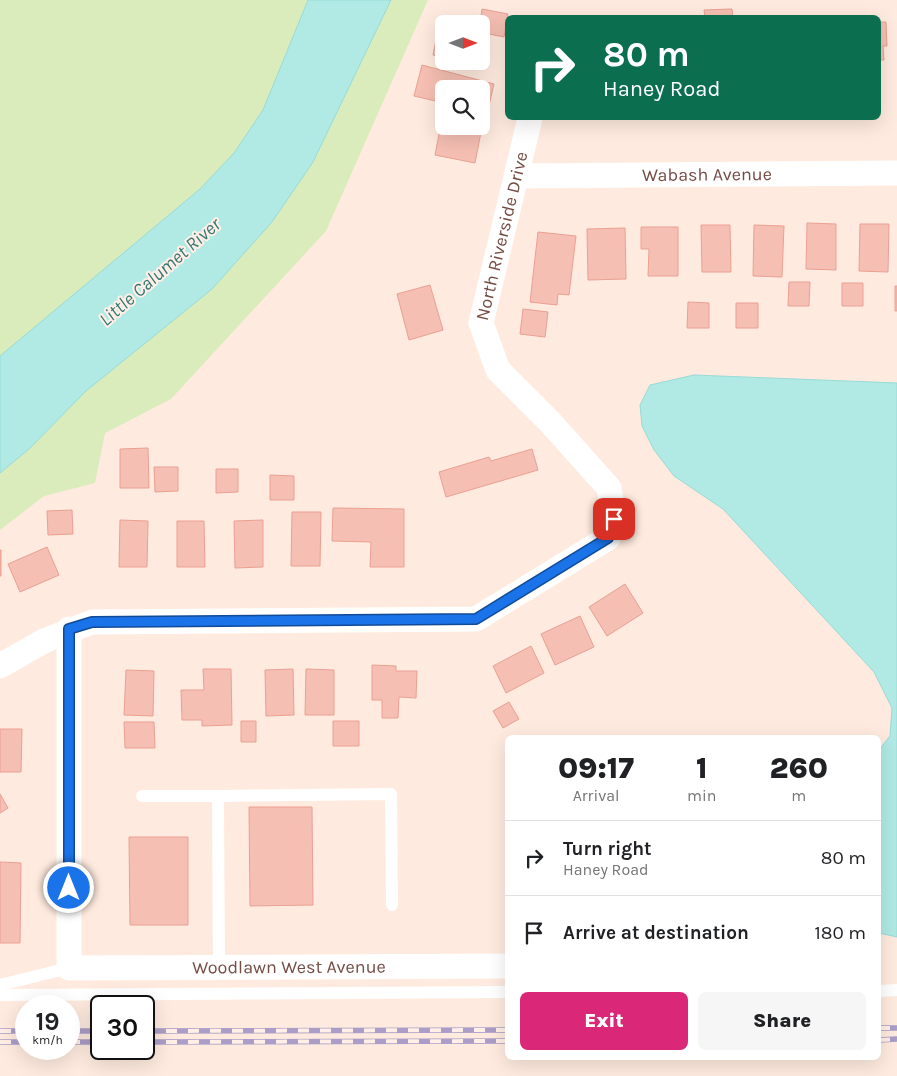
<!DOCTYPE html>
<style>
body{margin:0;font-family:Karla,sans-serif;background:#f6f6f6;color:#202124;height:100vh;display:flex;flex-direction:column;font-size:19px;white-space:nowrap}
*{box-sizing:border-box;margin:0}
p{font-size:16px;color:#757577}
.icon{flex:none;width:28px;height:28px;fill:none;stroke:currentColor;stroke-width:2;stroke-linecap:round;stroke-linejoin:round}
.map{position:relative;flex:1;overflow:hidden}
.side{position:absolute;left:505px;top:735px;width:376px;height:325px;display:flex;flex-direction:column;background:#fff;border-radius:8px;box-shadow:0 5px 20px #0002}
.side>*{flex:none}
.guide{position:absolute;left:505px;top:15px;width:376px;height:105px;border-radius:8px;box-shadow:0 5px 20px #0002;background:#0b6e4f;color:#fff;overflow:hidden}
.needle{width:32px;rotate:90deg}
.fabs{position:absolute;left:435px;top:15px;display:grid;gap:10px}
.fabs a{display:grid;place-items:center;width:55px;height:55px;border-radius:8px;background:#fff;box-shadow:0 5px 20px #0002;font-size:25px}
.speed{position:absolute;left:15px;top:995px;display:flex;gap:10px;font-size:25px;font-weight:700;text-align:center}
.speed>*{display:grid;place-content:center;width:65px;height:65px;border-radius:50%;background:#fff;box-shadow:0 5px 20px #0002;line-height:1}
.speed small{font-size:12px;font-weight:400}
.speed .limit{border:2px solid #111;border-radius:8px;background:#fff;color:#111}
.pin{position:absolute;display:grid;place-items:center;width:42px;height:42px;color:#fff;margin:-21px;border-radius:10px;box-shadow:0 2px 8px #0006}
.me{position:absolute;width:55px;margin:-28px;rotate:0deg;stroke-linejoin:round;filter:drop-shadow(0 0 4px #0008)}
.turn{display:flex;align-items:center;gap:18px;height:105px;padding:0 15px;font-size:22px}
.turn .icon{width:65px;height:65px;stroke-width:2.5}
.turn b{display:block;font-size:35px;line-height:42px}
.eta{display:flex;justify-content:space-evenly;align-items:center;height:85px;text-align:center}
.eta b{font-size:30px;font-weight:800;line-height:35px}
.button{display:flex;gap:10px;margin-top:auto;padding:10px 15px}
.button a{flex:1;height:58px;border-radius:8px;background:#db2777;color:#fff;font-size:20px;font-weight:800;line-height:58px;text-align:center}
.button a+a{background:#f6f6f6;color:#202124}
ul{padding:0;list-style:none}
li{display:flex;align-items:center;gap:15px;height:75px;padding:0 15px;border-top:1px solid #e0e0e0}
li div{flex:1}
li b{display:block;font-size:19px}
li em{font-style:normal}
.map>svg:first-child{display:block}
.green{fill:#daecbc}
.water{fill:#b1e9e4;stroke:#97dbd7}
.building{fill:#f6bfb3;stroke:#eaa092}
.lines{fill:none;stroke-linecap:round;stroke-linejoin:round}
.lane{stroke:#fff;stroke-width:12}
.street{stroke:#fff;stroke-width:25}
.rail-casing{stroke:#aa9dc7;stroke-width:5.5}
.rail{stroke:#ffefe6;stroke-width:4;stroke-dasharray:11;stroke-linecap:butt}
.route-casing{stroke:#114b97;stroke-width:12}
.route{stroke:#1a73e8;stroke-width:9}
.labels{text-anchor:middle;dominant-baseline:central;stroke-width:4;stroke-linejoin:round;paint-order:stroke}
.street-label{font-size:18px;fill:#754b44;stroke:#ffefe6}
.water-label{font-size:19px;font-style:italic;fill:#357672;stroke:#ffefe6}
</style>
<div class="map">
<svg width="897" height="1076" viewBox="0 0 897 1076">
<rect width="100%" height="100%" fill="#feeade"/>
<path class="green" d="M0,0h308l-45,110 -29,43 -34,36 -200,167z
M391,0h37l-102,231 -155,168 -66,34 -10,50 -51,13 -44,34v-57l29,-24 57,-58 126,-102 60,-67 41,-60z"/>
<path class="water" d="M308,0h83l-78,162 -41,60 -60,67 -126,102 -57,58 -29,24v-117l200,-167 34,-36 29,-43z
M694,375l203,8v554l-18,-4v-183l11,-14 2,-28 -18,-36 -151,-163 -49,-33 -20,-26 -12,-24 -2,-21 10,-20z"/>
<path class="building" d="M482,9l26,5 -4,23 -15,-3 -6,31 -21,-4h19l-1,-37z
M732,9l1,9h-28l-1,-8z
M879,22h7l1,24h-4l1,14h-5z
M439,24l5,1v33l-11,-3z
M422,65l72,19 -7,30 -6,-1v-24h-37v14l-30,-7z
M442,119l2,7h22v3l15,3 -6,31 -40,-8z
M807,223l29,1v46l-30,-1z
M860,224h29l-1,48 -29,-1z
M701,225h29l1,47h-29z
M754,225l30,1 -2,51 -29,-1z
M641,227h37v49h-30l1,-27h-8z
M625,228l1,51 -38,1 -1,-51z
M538,232l38,4 -7,59 -11,-1 -1,11 -27,-3z
M789,282h21l-1,24h-21z
M842,283h21v23h-21z
M430,285l13,45 -34,10 -12,-46z
M895,286h2v25h-2z
M688,302l21,1v25h-22z
M736,303h22v25h-22z
M523,309l25,3 -3,25 -25,-3z
M148,448l1,40h-29v-39z
M532,449l6,21 -92,27 -7,-25 50,-15 2,4z
M154,467h24v24l-23,1z
M216,469h22v23l-22,1z
M270,475l24,1v24h-24z
M333,508l71,1v58h-34l1,-25 -39,-1z
M72,510l1,24 -25,1 -1,-24z
M292,512h29l-1,54h-29z
M120,520l28,1 -1,46h-28z
M263,520v47l-28,1 -1,-47z
M177,521h27l1,46h-28z
M47,547l12,28 -39,17 -12,-28z
M0,550h1v26h-1z
M625,584l18,29 -36,23 -18,-29z
M580,616l14,31 -39,18 -14,-31z
M531,646l13,27 -38,20 -13,-27z
M372,665l24,1v5h21l-1,27 -17,-1 -1,21h-16v-18h-10z
M203,669h28l1,56 -30,1v-6h-20l-1,-30h23z
M293,669l1,46 -28,1 -1,-46z
M306,669l28,1v45h-29z
M126,670l28,1 -1,45 -29,-1z
M509,702l10,17 -16,9 -10,-17z
M241,721h15v21h-15z
M333,721h26v25h-26z
M124,722h30l1,26h-30z
M0,729h22l-1,43h-21z
M0,794l8,14 -8,5z
M249,807h63l1,98 -63,1z
M129,837h59v88h-58z
M0,862l21,1 -1,80h-20z"/>
<g class="lines">
<path class="lane" d="M142,796h76l1,171
M218,796l173,-2 1,111
M0,985l69,-17
M879,991l18,-1
M0,995l508,-3"/>
<g class="street">
<path id="s1" d="M517,176l380,-3"/>
<path id="s2" d="M69,629v339l439,-2"/>
<path id="s3" d="M0,666l44,-25 48,-19 384,-3 132,-81 6,-19 -5,-31 -59,-66 -52,-52 -17,-47 49,-205"/>
</g>
<g class="rail-casing">
<path id="rail" d="M879,1028h18
M0,1031h26
M69,1031h32
M144,1031l364,-1
M879,1040l18,-1
M0,1042h26
M69,1042h32
M144,1042l364,-1"/>
</g>
<use href="#rail" class="rail"/>
</g>
<g class="lines">
<g class="route-casing">
<path id="route" d="M69,888v-259l23,-7 384,-3 132,-81 6,-19"/>
</g>
<use href="#route" class="route"/>
</g>
<g class="labels">
<g class="street-label">
<text stroke="none"><textPath href="#s1" startOffset="190">Wabash Avenue</textPath></text>
<text stroke="none"><textPath href="#s3" startOffset="994">North Riverside Drive</textPath></text>
<text stroke="none"><textPath href="#s2" startOffset="559">Woodlawn West Avenue</textPath></text>
</g>
<g class="water-label">
<text transform="translate(160 272) rotate(-41)">Little Calumet River</text>
</g>
</g>
</svg>
<div class="fabs">
<a><svg class="needle" viewBox="-14 -14 28 28"><path d="M0-13l5 13h-10z" fill="#e53935"/><path d="M0 13l5-13h-10z" fill="#757577"/></svg></a>
<a><svg class="icon" aria-label="search" viewBox="0 0 24 24"><circle cx="10" cy="10" r="6"/><path d="M15 15l6 6"/></svg></a>
</div>
<div class="speed"><div>19<small>km/h</small></div><div class="limit">30</div></div>
<div class="pin" style="left:614px;top:519px;background:#d93025"><svg class="icon" aria-label="arrive" viewBox="0 0 24 24"><path d="M6 21V4h12l-3 4 3 4H6"/></svg></div>
<svg class="me" style="left:69px;top:888px" viewBox="-20 -20 40 40"><circle r="17" fill="#1a73e8" stroke="#fff" stroke-width="3"/><path d="M0-11L8 9 0 5-8 9z" fill="#fff"/></svg>
<div class="guide">
<div class="turn"><svg class="icon" aria-label="right" viewBox="0 0 24 24"><path d="M7 20v-9h11M14 6l5 5-5 5"/></svg><div><b>80 m</b>Haney Road</div></div>
</div>
<section class="side">
<div class="eta">
<div><b>09:17</b><p>Arrival</p></div>
<div><b>1</b><p>min</p></div>
<div><b>260</b><p>m</p></div>
</div>
<ul>
<li><svg class="icon" aria-label="right" viewBox="0 0 24 24"><path d="M7 20v-9h11M14 6l5 5-5 5"/></svg><div><b>Turn right</b><p>Haney Road</p></div><em>80 m</em></li>
<li><svg class="icon" aria-label="arrive" viewBox="0 0 24 24"><path d="M6 21V4h12l-3 4 3 4H6"/></svg><div><b>Arrive at destination</b></div><em>180 m</em></li>
</ul>
<div class="button"><a>Exit</a><a>Share</a></div>
</section>
</div>
